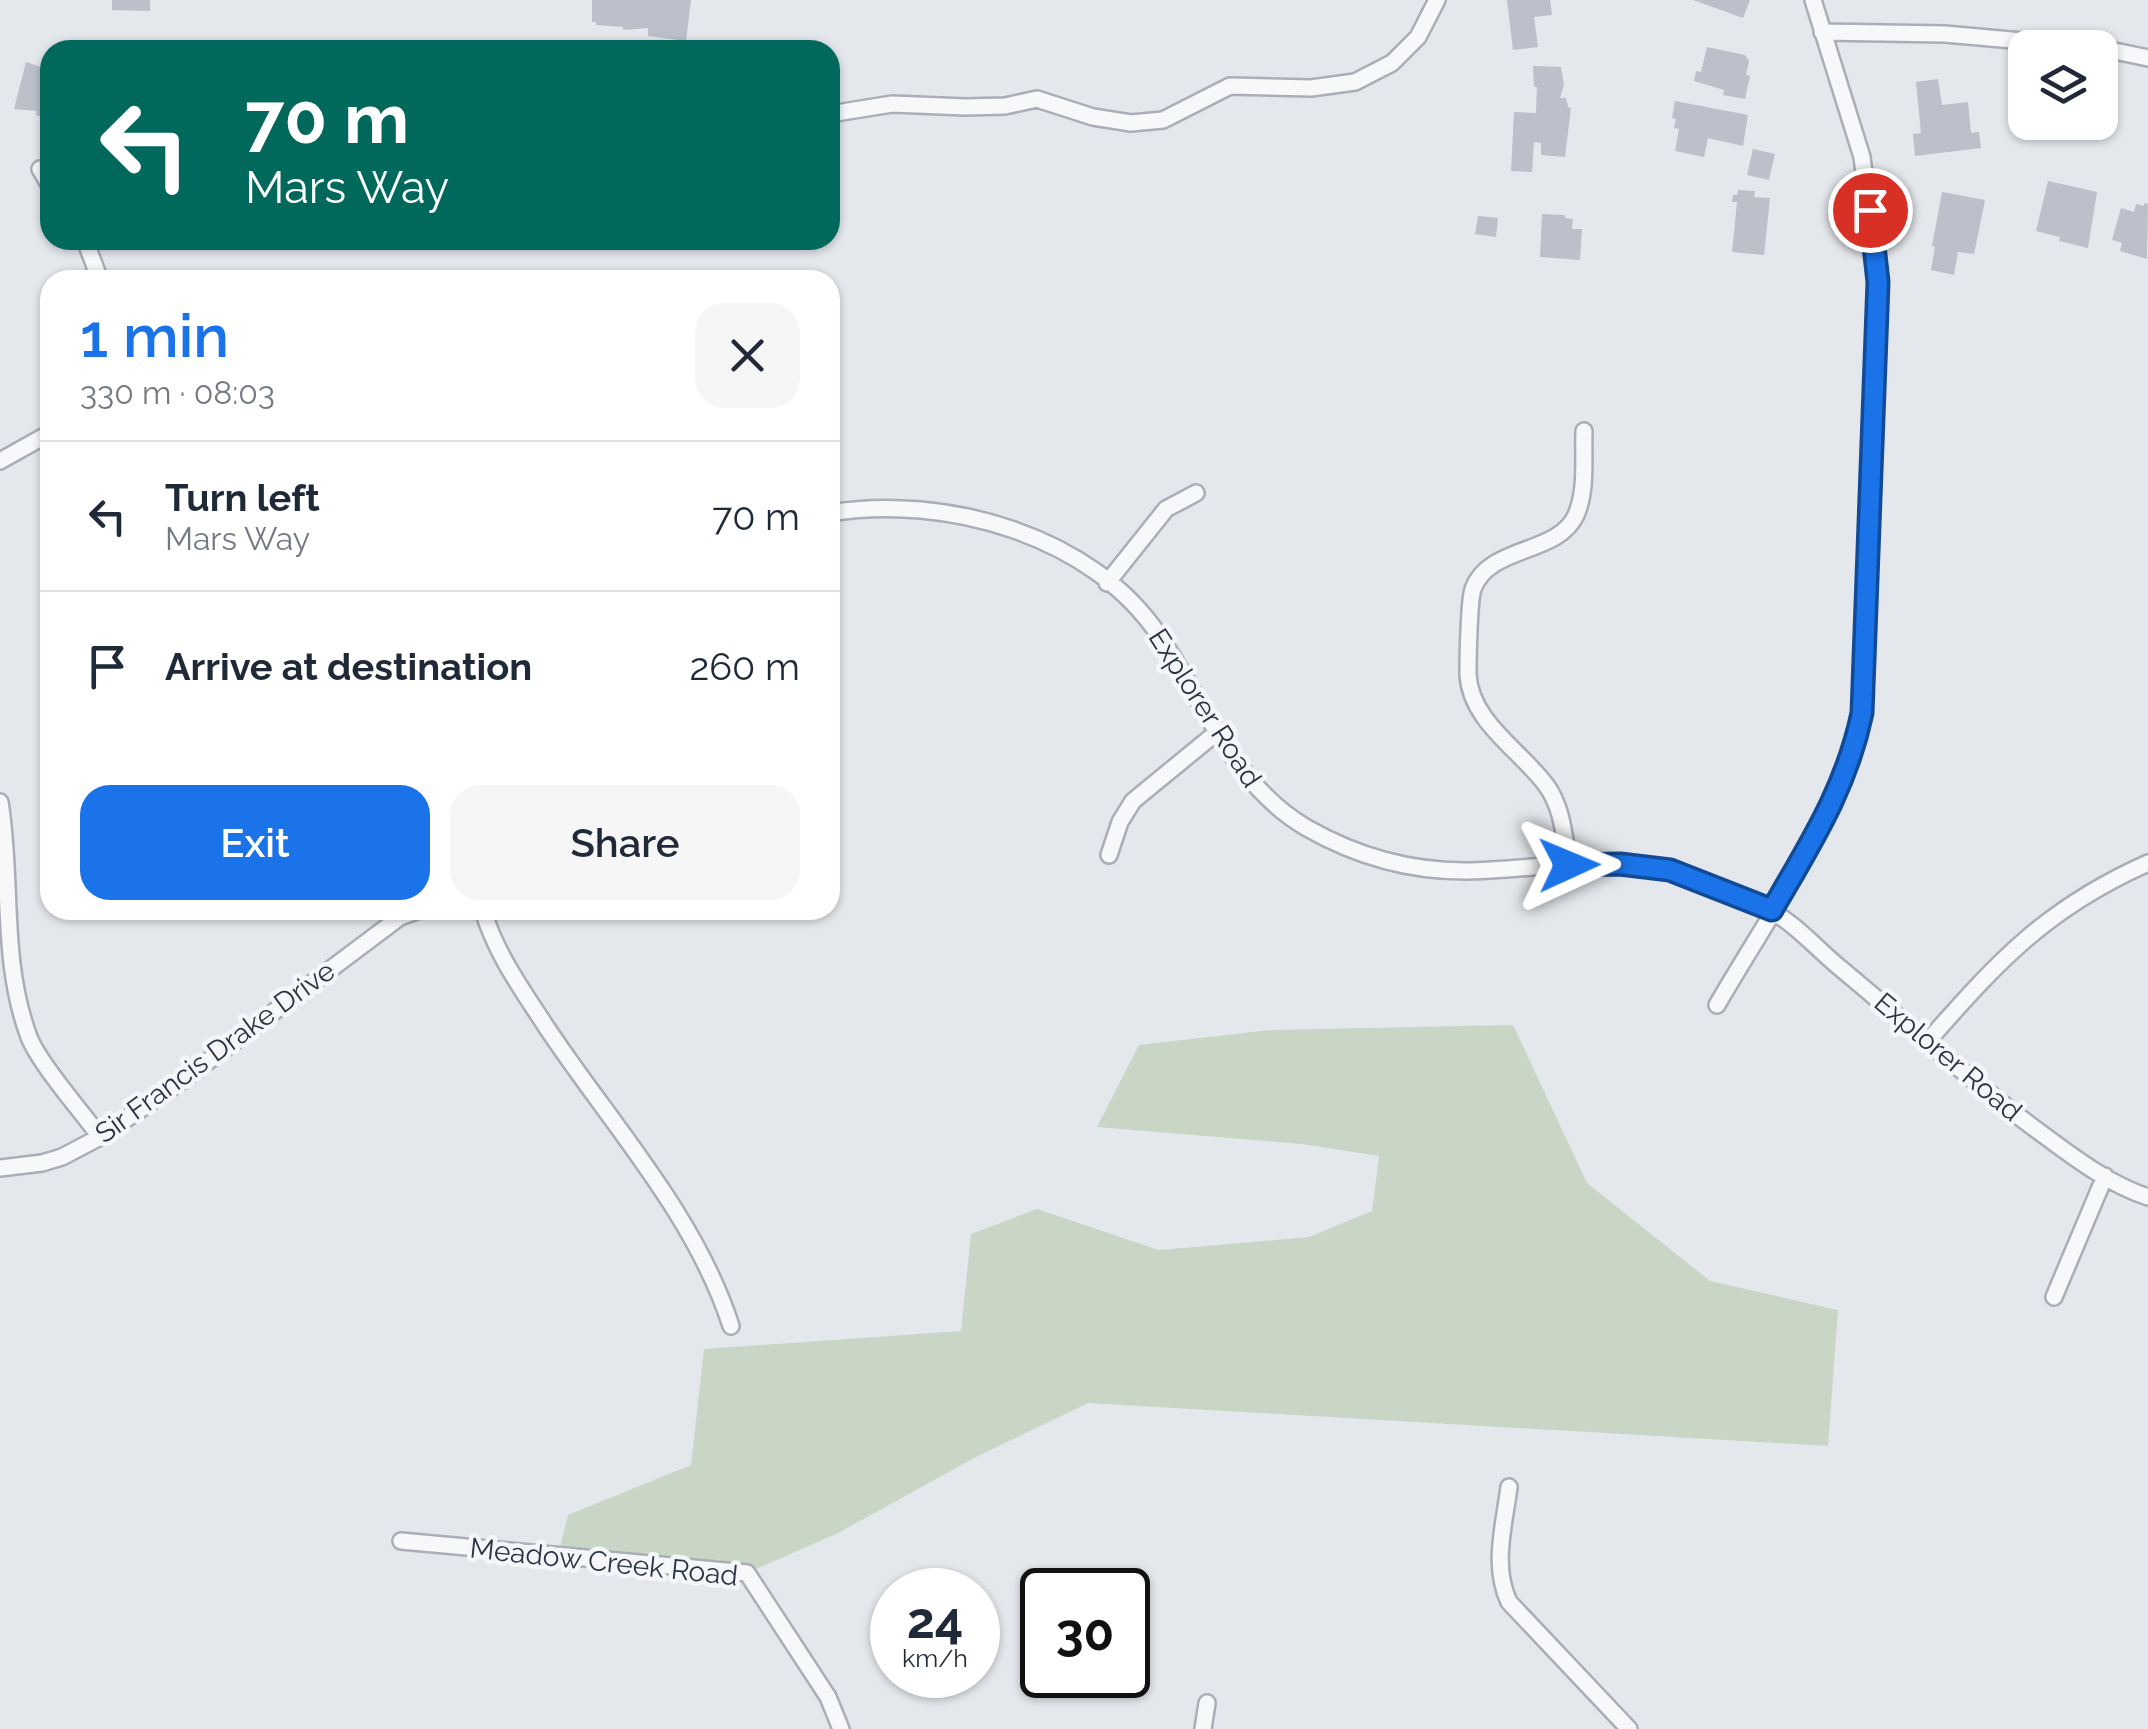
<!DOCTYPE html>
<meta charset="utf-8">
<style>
body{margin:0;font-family:Raleway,sans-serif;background:#f6f6f7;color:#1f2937;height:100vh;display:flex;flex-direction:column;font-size:38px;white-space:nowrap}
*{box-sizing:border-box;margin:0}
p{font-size:32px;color:#747a83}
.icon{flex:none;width:55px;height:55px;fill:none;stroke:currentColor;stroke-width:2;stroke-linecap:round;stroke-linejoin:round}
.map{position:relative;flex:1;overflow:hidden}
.details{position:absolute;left:40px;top:270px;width:800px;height:650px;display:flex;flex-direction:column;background:#fff;border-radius:30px;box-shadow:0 2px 8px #0004}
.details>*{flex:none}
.hud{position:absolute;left:40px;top:40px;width:800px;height:210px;border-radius:30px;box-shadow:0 2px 8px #0004;background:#00695c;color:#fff;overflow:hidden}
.tools{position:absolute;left:2008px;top:30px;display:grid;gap:20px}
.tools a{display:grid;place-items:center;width:110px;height:110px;border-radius:20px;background:#fff;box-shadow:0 2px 8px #0004;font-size:50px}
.speed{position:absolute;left:870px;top:1568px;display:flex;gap:20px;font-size:50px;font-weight:700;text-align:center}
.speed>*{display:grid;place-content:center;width:130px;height:130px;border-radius:50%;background:#fff;box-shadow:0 2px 8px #0004;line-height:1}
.speed small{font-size:25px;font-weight:400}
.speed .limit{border:5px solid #111;border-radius:15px;background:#fff;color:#111}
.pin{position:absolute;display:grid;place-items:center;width:85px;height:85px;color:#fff;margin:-42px;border:5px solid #fff;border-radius:50%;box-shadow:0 2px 10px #0007}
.me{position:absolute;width:110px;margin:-55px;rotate:89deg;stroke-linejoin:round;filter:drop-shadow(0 0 8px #0008)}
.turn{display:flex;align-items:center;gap:35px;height:210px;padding:0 40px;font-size:45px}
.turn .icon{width:130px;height:130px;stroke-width:2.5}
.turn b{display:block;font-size:70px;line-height:85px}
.round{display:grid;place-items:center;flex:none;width:105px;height:105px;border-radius:30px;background:#f6f6f7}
.overview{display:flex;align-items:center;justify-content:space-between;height:170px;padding:0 40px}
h1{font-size:60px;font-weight:600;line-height:75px;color:#1a73e8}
.button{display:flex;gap:20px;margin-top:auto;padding:20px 40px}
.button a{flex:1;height:115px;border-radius:30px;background:#1a73e8;color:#fff;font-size:40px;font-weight:600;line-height:115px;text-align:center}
.button a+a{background:#f6f6f7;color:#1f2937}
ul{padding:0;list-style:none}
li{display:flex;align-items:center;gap:30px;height:150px;padding:0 40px;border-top:2px solid #e0e1e3}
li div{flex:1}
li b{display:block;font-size:38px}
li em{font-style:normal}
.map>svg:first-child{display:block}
.green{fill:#c9d6c5}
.building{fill:#bbc0ca}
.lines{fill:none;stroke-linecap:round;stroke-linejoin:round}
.street-casing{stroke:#a9aeb7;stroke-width:20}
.street{stroke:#f7f8fa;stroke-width:15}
.route-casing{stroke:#114b97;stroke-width:25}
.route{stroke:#1a73e8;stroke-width:18}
.labels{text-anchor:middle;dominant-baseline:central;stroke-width:9;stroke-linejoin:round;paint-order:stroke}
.street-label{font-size:28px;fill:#2b3445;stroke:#f4f6f9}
</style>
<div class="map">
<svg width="2148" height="1729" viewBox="0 0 2148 1729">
<rect width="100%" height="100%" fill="#e4e7ec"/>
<path class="green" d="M1513,1025l74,158 123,98 128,29 -10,136 -740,-43 -112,54 -138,76 -91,40 -189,-18 10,-40 123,-50 13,-116 257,-18 10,-97 66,-25 122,41 150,-13 63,-26 7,-55 -77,-12 -205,-17 42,-82 131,-15z"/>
<path class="building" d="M112,0h38v11l-38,-1z
M592,0h99l-5,41 -38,-5v-8l-25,2v-3l-27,-2v-3h-4z
M1507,0h43l2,15 -18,2 4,30 -25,3z
M1693,0h57l-7,18z
M1707,47l38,8 4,6 -3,14 4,1 -5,23 -22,-4 1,-5 -30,-9 2,-10 5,1z
M26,62l24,8v49l-14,-4 1,-4 -23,-2z
M1533,66l28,1 3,18 -4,13h6l2,9 3,1 -6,49 -24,-2v-12l-7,-1 -2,30 -21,-1 3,-59 22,1 1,-26h-3z
M1938,79l4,26 26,-3 3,31 8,-1 2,16 -66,8 -2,-22 8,-1 -5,-51z
M1675,101l73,14 -5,31 -35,-8 -4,19 -29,-6 4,-22 -5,-1 2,-9 -4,-1z
M1753,149l22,5 -6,26 -22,-5z
M2048,181l49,11 -9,56 -29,-7 1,-4 -24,-6z
M1738,190l17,1 -1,6 16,1 -6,57 -32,-3 5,-50h-5l1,-7h4z
M1942,192l43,8 -11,54 -16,-2 -4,23 -23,-5 4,-23 -3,-1z
M2144,203l4,1 -1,55 -27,-8 2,-8 -10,-3 9,-32 13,4 2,-8 8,2z
M1542,214l23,1v3l8,1 -1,10h10l-2,31 -40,-3z
M1478,216l20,2 -2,19 -21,-3z"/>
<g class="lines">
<g class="street-casing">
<path id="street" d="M1822,32l123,2 155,14
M2100,48l48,10
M830,114l62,-10 74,3 39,-1 32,-7 56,18 38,6 32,-3 67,-34 81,2 44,-6 37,-19 26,-26 19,-37
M40,169l10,17
M85,240l15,40
M0,461l50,-28
M830,513c115,-19 263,22 330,124 46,68 73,148 147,191 49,28 102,43 158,43 53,0 105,-11 158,-7 51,5 96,22 142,44 27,12 51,40 74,59 65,54 127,110 195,161 34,25 73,56 114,69
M1107,583l59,-74 30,-16
M0,802c13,80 0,157 29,235 10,26 53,75 71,100
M1109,855l11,-33 13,-21 83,-68
M1569,865c-5,-28 -6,-57 -23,-80 -26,-35 -76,-64 -78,-111 0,-15 1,-73 5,-85 16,-44 85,-34 103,-74 11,-25 7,-57 8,-84
M483,910c12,42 38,78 62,115 64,97 150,189 186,301
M1717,1005c53,-92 124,-188 144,-292l17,-431 -16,-125 -49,-157
M1928,1041c71,-81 119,-133 220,-178
M0,1168l42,-5 20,-6 38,-20 83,-57 217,-163 19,-7
M2054,1297l51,-121
M1509,1487c-5,39 -17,79 0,115l120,127
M401,1541l346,32 81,124 13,32
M1203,1729l4,-26"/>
</g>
<use href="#street" class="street"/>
</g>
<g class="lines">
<g class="route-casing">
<path id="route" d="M1569,865l51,-1 50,6 102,40c38,-66 74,-121 90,-197l16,-431 -8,-72"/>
</g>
<use href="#route" class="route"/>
</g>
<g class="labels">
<g class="street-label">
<text transform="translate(1205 708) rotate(57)">Explorer Road</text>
<text transform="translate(215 1052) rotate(-36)">Sir Francis Drake Drive</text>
<text transform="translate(1948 1057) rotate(40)">Explorer Road</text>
<text transform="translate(604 1562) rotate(6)">Meadow Creek Road</text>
</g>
</g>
</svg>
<div class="tools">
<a><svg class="icon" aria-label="layers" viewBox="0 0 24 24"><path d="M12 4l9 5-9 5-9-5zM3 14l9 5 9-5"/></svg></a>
</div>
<div class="speed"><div>24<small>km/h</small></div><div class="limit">30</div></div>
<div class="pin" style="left:1870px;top:210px;background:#d93025"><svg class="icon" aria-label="arrive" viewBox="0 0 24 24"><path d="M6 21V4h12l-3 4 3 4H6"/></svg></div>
<svg class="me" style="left:1569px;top:865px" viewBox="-20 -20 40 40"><path d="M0-17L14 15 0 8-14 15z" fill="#1a73e8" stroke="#fff" stroke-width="4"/></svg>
<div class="hud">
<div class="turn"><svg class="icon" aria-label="left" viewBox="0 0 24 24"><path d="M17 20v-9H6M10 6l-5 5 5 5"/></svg><div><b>70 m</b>Mars Way</div></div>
</div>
<section class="details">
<div class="overview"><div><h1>1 min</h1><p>330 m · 08:03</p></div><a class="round"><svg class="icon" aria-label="close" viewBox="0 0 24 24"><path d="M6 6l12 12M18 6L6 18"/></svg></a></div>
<ul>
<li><svg class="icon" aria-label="left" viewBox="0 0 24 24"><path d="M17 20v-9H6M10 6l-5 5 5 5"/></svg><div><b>Turn left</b><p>Mars Way</p></div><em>70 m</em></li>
<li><svg class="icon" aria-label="arrive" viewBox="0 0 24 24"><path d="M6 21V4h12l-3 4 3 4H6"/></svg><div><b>Arrive at destination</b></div><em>260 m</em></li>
</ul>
<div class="button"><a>Exit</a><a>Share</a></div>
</section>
</div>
